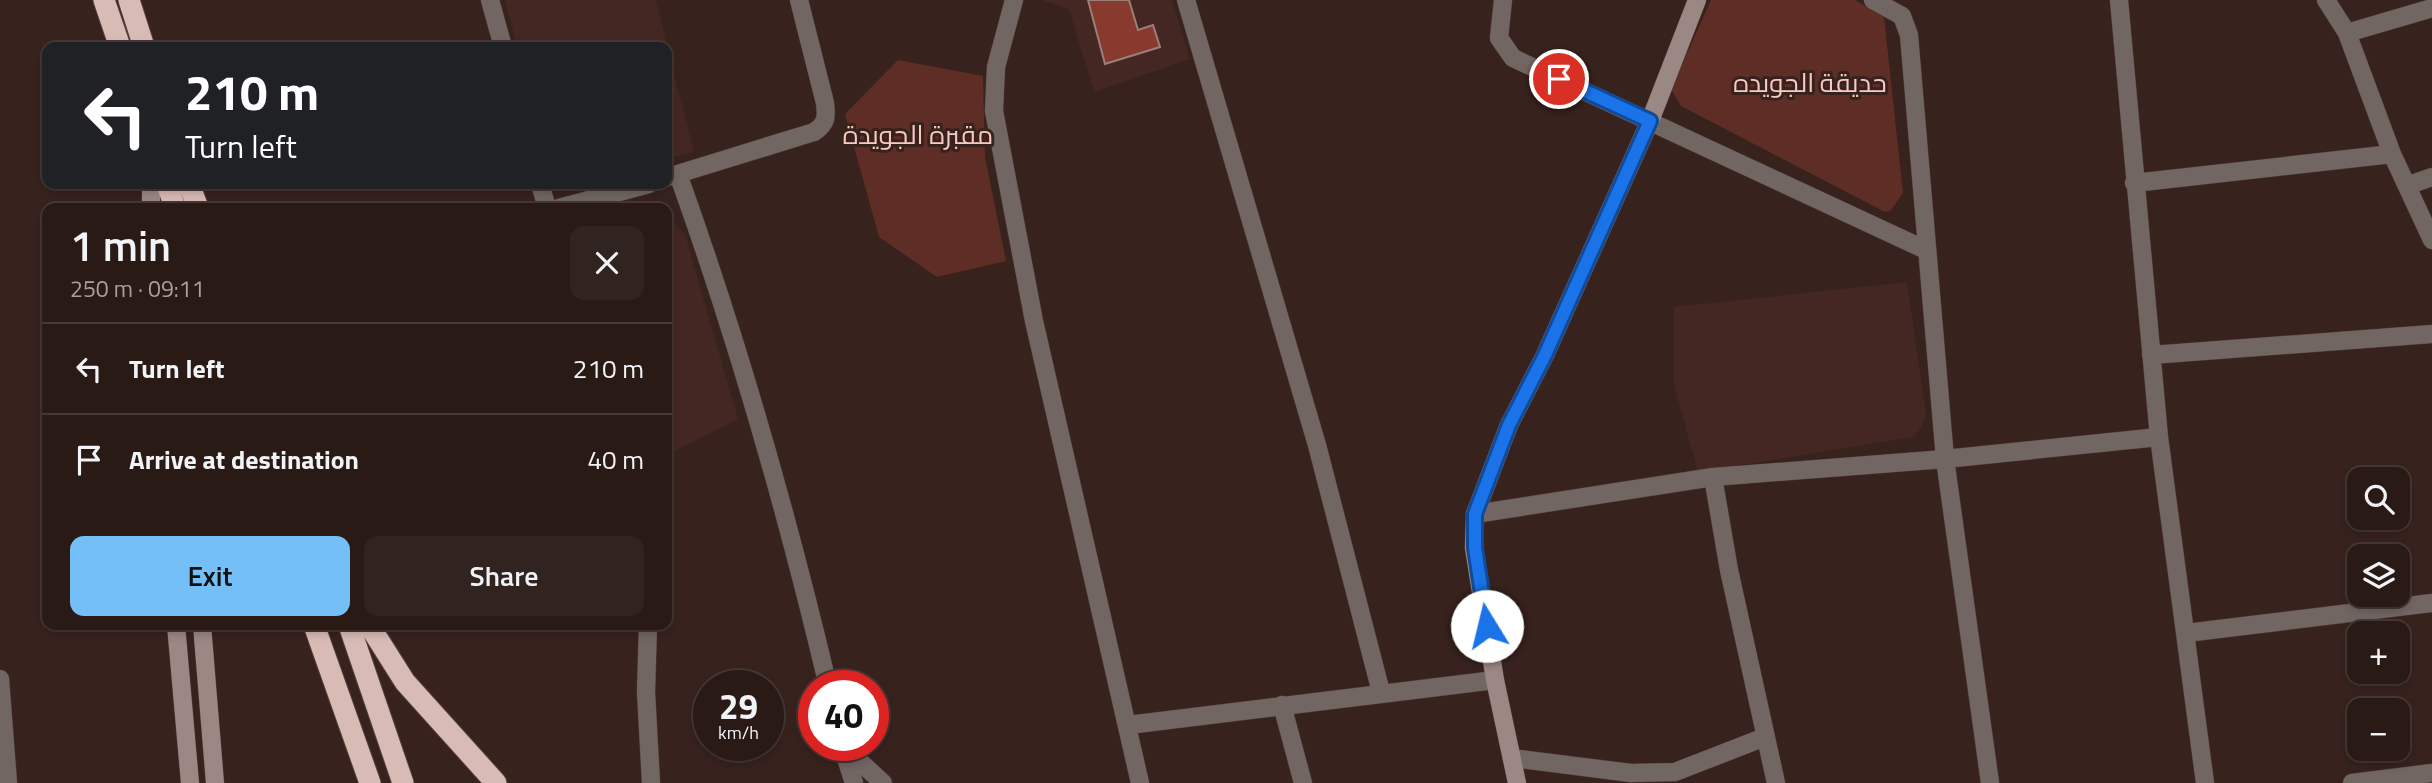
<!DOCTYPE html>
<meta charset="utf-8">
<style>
body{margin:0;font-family:"Titillium Web",Cairo,sans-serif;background:#31231f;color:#f1f3f6;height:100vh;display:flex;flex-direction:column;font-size:26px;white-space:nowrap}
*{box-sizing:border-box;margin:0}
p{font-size:23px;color:#a5a1a1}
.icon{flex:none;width:38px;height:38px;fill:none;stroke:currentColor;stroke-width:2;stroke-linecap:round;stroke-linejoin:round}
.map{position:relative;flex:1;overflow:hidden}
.panel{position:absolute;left:42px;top:203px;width:630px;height:427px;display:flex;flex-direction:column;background:#291a16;border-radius:14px;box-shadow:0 4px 10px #0003,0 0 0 2px #453835}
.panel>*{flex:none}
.guide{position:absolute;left:42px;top:42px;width:630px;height:147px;border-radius:14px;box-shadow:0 4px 10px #0003,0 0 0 2px #453835;background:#202124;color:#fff;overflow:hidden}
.controls{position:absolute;left:2347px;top:467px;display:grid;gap:14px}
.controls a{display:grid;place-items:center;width:63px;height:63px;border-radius:14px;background:#291a16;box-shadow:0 4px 10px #0003,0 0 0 2px #453835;font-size:35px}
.speed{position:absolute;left:693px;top:670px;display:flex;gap:14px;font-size:35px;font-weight:700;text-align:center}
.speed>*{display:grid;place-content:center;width:91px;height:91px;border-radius:50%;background:#291a16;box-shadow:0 4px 10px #0003,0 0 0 2px #453835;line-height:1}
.speed small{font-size:18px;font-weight:400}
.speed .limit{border:10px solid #d22;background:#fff;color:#111}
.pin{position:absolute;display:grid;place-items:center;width:60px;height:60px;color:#fff;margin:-30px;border:4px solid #fff;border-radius:50%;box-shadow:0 2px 7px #0007}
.me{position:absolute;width:77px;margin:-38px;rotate:351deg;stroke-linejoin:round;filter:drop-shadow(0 0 5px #0008)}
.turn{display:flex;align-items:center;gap:24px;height:147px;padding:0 28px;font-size:32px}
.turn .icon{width:91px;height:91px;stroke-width:2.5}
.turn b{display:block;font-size:49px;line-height:60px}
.round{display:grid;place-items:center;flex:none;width:74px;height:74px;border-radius:14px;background:#31231f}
.overview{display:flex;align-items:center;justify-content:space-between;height:119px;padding:0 28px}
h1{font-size:42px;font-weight:600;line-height:52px}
.action{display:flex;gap:14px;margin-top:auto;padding:14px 28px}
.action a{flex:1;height:80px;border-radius:14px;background:#74c0f6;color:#111;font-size:28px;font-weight:600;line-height:80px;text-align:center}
.action a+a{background:#31231f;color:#f1f3f6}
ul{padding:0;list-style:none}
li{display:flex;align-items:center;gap:21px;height:91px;padding:0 28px;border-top:2px solid #453835}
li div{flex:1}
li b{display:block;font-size:26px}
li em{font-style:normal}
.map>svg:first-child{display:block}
.built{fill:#442722}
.green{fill:#5e2e26}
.building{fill:#893a2e;stroke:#9a7f7a;stroke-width:2}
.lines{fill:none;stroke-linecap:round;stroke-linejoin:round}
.street-casing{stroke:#54403c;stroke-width:19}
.secondary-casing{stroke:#54403c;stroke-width:19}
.highway-casing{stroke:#54403c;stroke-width:23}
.street{stroke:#726663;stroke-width:18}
.secondary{stroke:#9b8885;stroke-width:18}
.highway{stroke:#d9bbb6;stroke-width:21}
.route-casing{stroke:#114b97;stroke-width:18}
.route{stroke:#1a73e8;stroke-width:12}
.labels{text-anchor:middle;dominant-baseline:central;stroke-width:6;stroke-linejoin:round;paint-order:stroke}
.park-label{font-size:26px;fill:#f9c9c0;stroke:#37221e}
</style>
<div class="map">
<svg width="2432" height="783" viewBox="0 0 2432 783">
<rect width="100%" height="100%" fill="#37221e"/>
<path class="built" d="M505,0h151l38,152 -27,7v-112h-150z
M1042,0h130l18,59 -96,33 -25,-83z
M667,215l18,19 53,185 -71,36z
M1907,282l19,132 -4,13 -9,10 -215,35 -24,-86v-79z"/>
<path class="green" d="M1711,0h144l29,17 19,176 -12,17 -6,2 -204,-106 -10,-17z
M898,60l85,16 2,81 21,104 -69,16 -58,-40 -34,-123z"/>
<path class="building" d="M1088,0h41l9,30 15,-5 7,22 -55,17z"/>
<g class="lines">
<g class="street-casing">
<path id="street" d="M490,0l13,47
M1014,0l-18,67 -2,44 40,210 106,462
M1186,0l131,445 64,247
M1503,0l-4,38 14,20 413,192
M1873,0l29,16 7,19 36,424 45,324
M2119,0l40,437 46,346
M2326,0l21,33 45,121 40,86
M2347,33l85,-25
M678,174c60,167 109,339 150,512
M668,177l146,-45c12,-8 13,-14 11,-29l-26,-103
M2134,183l258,-29
M540,184l7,24
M2409,185l23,-8
M559,208l90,-24
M2151,355l281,-21
M1713,477l16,93 47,213
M1475,514l238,-37 232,-18 214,-22
M648,625l-2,67 5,91
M2186,633l246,-30
M0,679l8,104
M1282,705l21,78
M1128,725l367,-45
M842,746l12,37
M843,746l40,37
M1512,758l119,15 44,-1 90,-35
M2352,783l80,-10"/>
</g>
<g class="secondary-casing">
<path id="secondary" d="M151,184v24
M176,625l14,158
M202,625l13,158
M1517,783l-22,-103 -21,-132 1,-34 34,-89 36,-70 105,-234 47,-121"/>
</g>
<g class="highway-casing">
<path id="highway" d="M104,0l16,47
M129,0l15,47
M167,184l8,24
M189,184l9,24
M314,625l56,158
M349,625l54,158
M369,625l36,57 91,101"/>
</g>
<use href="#street" class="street"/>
<use href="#secondary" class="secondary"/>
<use href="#highway" class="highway"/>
</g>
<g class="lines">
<g class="route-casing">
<path id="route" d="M1487,626l-12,-78v-34l34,-89 36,-70 105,-234 -91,-42"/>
</g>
<use href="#route" class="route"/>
</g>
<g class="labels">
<g class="park-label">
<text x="1810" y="82">حديقة الجويده</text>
<text x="918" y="134">مقبرة الجويدة</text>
</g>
</g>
</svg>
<div class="controls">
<a><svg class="icon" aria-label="search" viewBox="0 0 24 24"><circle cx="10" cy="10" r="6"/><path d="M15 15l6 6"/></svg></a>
<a><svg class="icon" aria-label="layers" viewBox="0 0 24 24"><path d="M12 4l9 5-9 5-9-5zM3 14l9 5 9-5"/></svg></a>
<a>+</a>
<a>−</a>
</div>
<div class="speed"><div>29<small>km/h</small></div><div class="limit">40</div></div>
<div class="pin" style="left:1559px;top:79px;background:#d93025"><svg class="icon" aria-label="arrive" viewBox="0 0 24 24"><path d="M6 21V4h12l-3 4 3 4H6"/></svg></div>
<svg class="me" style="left:1487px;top:626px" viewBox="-20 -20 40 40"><circle r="19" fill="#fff"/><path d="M0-13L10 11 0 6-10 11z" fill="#1a73e8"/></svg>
<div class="guide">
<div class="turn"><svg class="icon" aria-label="left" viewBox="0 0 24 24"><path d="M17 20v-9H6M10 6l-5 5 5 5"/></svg><div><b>210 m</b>Turn left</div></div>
</div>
<section class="panel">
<div class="overview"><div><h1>1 min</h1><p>250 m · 09:11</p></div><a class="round"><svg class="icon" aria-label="close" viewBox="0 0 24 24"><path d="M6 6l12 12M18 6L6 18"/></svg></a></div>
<ul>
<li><svg class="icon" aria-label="left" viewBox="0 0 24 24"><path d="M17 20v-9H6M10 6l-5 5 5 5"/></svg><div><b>Turn left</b></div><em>210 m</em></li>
<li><svg class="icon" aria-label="arrive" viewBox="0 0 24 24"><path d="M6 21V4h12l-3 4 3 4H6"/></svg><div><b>Arrive at destination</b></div><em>40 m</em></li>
</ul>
<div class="action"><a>Exit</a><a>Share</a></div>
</section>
</div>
